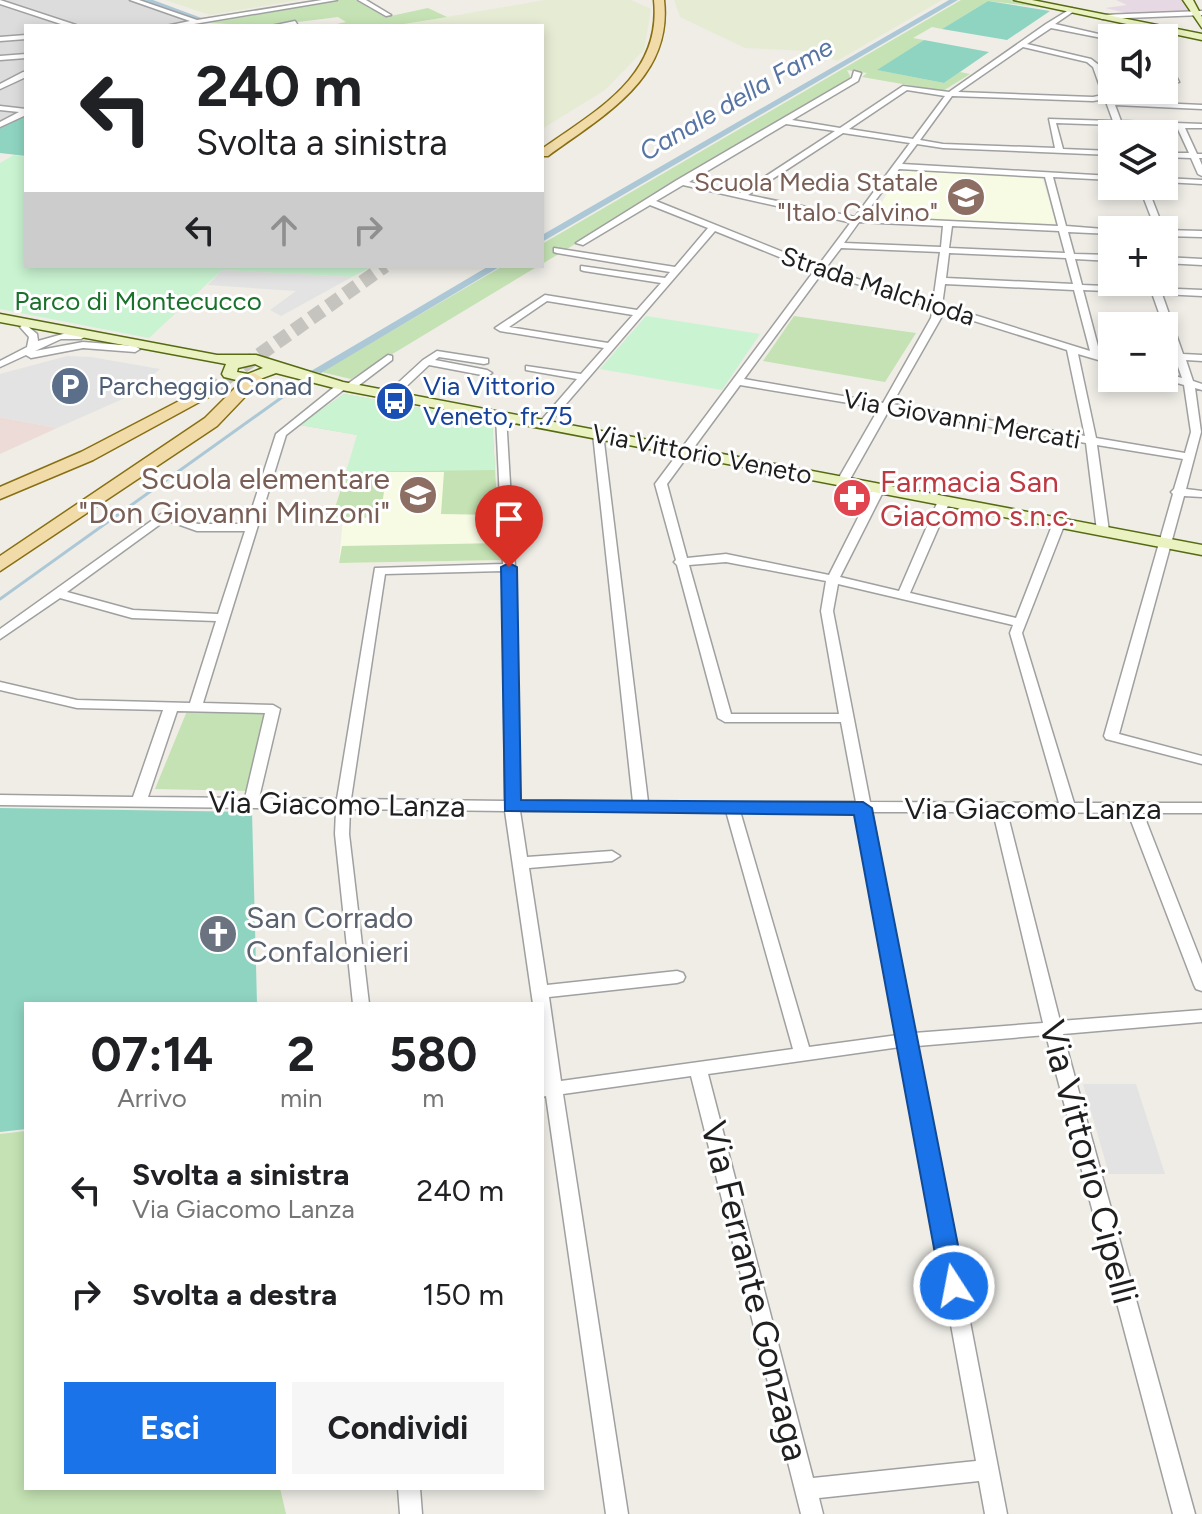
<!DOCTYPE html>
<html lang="it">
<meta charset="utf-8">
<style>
body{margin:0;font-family:Figtree,sans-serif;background:#f6f6f6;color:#202124;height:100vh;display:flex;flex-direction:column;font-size:30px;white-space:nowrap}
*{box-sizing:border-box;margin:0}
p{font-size:26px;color:#757577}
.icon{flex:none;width:44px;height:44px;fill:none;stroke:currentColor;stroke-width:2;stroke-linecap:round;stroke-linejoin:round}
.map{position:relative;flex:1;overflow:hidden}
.details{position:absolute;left:24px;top:1002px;width:520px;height:488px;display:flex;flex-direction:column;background:#fff;border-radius:0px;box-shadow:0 4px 12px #0003}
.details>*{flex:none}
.banner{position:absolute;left:24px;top:24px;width:520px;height:244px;border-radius:0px;box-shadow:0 4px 12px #0003;background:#fff;color:#202124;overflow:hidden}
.controls{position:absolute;left:1098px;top:24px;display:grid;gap:16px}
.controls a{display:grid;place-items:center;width:80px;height:80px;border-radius:0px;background:#fff;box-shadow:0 4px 12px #0003;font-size:40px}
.pin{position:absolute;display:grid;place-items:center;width:68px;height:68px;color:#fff;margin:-82px -34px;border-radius:50% 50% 50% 0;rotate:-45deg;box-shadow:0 0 8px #0007}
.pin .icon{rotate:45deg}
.me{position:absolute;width:88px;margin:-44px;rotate:349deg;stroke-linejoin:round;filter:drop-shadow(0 0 6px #0008)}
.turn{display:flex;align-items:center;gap:28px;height:168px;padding:0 40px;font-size:36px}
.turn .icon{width:104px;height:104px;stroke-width:2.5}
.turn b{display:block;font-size:56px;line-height:68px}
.lanes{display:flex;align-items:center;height:76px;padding:0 40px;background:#0003;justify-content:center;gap:40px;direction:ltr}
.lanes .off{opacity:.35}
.eta{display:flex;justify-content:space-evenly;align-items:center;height:136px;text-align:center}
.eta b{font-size:48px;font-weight:700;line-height:56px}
.primary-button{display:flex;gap:16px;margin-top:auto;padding:16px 40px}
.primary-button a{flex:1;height:92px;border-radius:0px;background:#1a73e8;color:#fff;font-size:32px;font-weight:700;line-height:92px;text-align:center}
.primary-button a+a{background:#f6f6f6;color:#202124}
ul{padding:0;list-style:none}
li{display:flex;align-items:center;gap:24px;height:104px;padding:0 40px}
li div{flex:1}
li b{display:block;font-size:30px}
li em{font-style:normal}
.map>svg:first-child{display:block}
.residential{fill:#dddcdc}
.commercial{fill:#eddbd8}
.industrial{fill:#e7d9e3}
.education{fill:#f8fbe3}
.farmland{fill:#e6ebd4}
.grass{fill:#c4e2b3}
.park{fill:#c9f3d1}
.pitch{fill:#8ed4c1}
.parking{fill:#e3e3e3}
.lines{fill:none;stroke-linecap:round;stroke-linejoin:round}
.stream{stroke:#acc8d7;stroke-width:3}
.canal{fill:#acc8d7;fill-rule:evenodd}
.primary-tunnel{stroke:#c5c4be;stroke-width:14;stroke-dasharray:14 7;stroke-linecap:butt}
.street-casing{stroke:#a0a0a0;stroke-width:3}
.secondary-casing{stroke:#566a12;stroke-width:3}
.primary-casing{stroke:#886f12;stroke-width:3}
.street{fill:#fff;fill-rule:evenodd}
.secondary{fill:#eaf2c1;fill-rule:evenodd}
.primary{fill:#f1dba9;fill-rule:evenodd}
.route{fill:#1a73e8;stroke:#114b97;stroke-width:2}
.labels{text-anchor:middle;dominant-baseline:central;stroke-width:6;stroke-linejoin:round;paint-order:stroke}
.far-water-label{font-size:26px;font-style:italic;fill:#5774a3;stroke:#fff}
.far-education-label{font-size:26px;fill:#785e54;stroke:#fff;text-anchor:end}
.far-street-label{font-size:26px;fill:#1f1f1f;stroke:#fff}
.far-park-label{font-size:26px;fill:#19712b;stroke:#fff}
.far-service-label{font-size:26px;fill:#4e5e75;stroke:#fff;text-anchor:start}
.far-transit-label{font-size:26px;fill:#164399;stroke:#fff;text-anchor:start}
.education-label{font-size:30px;fill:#785e54;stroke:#fff;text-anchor:end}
.health-label{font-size:30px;fill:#be3a42;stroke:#fff;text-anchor:start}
.street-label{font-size:30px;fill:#1f1f1f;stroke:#fff}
.worship-label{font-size:30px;fill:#5b616d;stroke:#fff;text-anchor:start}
.near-street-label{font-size:36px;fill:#1f1f1f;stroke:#fff}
</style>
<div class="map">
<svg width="1202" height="1514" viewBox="0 0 1202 1514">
<rect width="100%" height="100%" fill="#efede6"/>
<path class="residential" d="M0,0h146l57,19 -12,7h-165v90l-26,15z"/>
<path class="commercial" d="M0,417l57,11 -57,26z"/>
<path class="industrial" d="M1116,0h67l7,12 -59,2 -26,-6 22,-3z"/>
<path class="education" d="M901,170l141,7 14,47 -183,-7z
M495,470l7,90 -163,3 4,-45 -11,-1 14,-45z"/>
<path class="farmland" d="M165,0h134l-89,15z
M545,0h86l20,9 -7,41 -39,40 -63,39v-103h-147z
M674,0h268l-105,61 -33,-10 -59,-3 -65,-31z"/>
<path class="grass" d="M339,0h16l31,17 42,-9 19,9 -55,9 -60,-1 14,-3 -8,-5 -72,9 -56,-3z
M961,0h49l46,9 -68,-8 -46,28 -10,-2 -19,11 11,2 -46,30 66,13 16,-11 10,2 -27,17 -81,-14 5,-4 -20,-3 4,8 -309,186v-20z
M503,266h35l-187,113 -30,-7z
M794,316l122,17 -31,49 -122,-21z
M344,394l148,27 6,94 -57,-1 3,-42h-57l-7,46 -48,-1 26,-82 -58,-10z
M502,543v17l-163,3 3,-17z
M187,711l81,1 -19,79 -94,-2z
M26,1131v357h254l6,26h-286v-380z"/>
<path class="park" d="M14,155l12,2v109h347l-21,11 -130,-7 -73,68 -149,-29v-146z
M646,316l114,18 -38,56 -122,-21z
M344,394l148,27 3,49 -149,2 11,-37 -57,-10z"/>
<path class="pitch" d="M988,1l62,10 -43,29 -65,-11z
M924,40l65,12 -45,31 -67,-13z
M26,115v41l-26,-3v-25z
M0,808l252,4 5,192h-231v125l-26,3z"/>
<path class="parking" d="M222,270l130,7 -71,39 -11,-6 26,-19 -88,-6z
M67,356l24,1 69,12 -35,29 -68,30 -57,-11v-43z
M1083,1084h53l29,90h-56z"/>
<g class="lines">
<path class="stream" d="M0,599l302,-216"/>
<path class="canal" d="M142,0h11l54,20 -7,2z
M949,0h9l-416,242v-7z
M489,266h12l-180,107 -10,-2z"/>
<path class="primary-tunnel" d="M208,391l177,-125"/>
<g class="street-casing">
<path id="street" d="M0,0l76,25 1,1h-10l-67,-22z
M130,0h9l58,20 125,-20h15l-155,26h-16l24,-5z
M358,0h8l25,15 -5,1z
M1072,8l2,3 -19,13 61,14 -4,2 -61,-12 -24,16 64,15 9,7 13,35 89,4v4l-87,-4 6,16 81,3v4h-17l12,26h5v4h-3l3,7v11l-4,-2 -7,-16 -27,-1v-4h25l-12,-26 -54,-1 3,8h-8l-3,-9 -59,-2 7,26 49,2v4l-169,-7 -26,-4 -15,20 210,12v4l-59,-3 13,49 50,4h-4v4l-44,-2 6,22 38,1v6l-37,-2 7,26 120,5v6l-40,-2 21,60 19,1v6l-16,-1 7,21 9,3v6l-7,-2 6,44 -15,57 16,2v6l-18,-1 -65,238 83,22v8l-96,-25 -2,-3 69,-242 -2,-2 3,-3 9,-30 -86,-14 12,86 -6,4 -6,-4 -11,-88 -197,-33 -40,71 -6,3 -6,-3 42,-73 -139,-23 -73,99 20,74 39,-4 103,21 44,-87 2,-2h8l2,2 -45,89 59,14 39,-90 2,-2h8l2,2 -40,92 106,25 37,-95 6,-3 6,3 -43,110 52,170h128v10h-59l59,151v27l-6,-2 -2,-4 -66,-172 -121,-1 53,209 142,-11v12l-139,12 132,480h-22l-127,-479 -129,11 90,468h-22l-6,-33 -160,17 4,16h-22l-110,-438 -128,18 65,420h-22l-60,-418 -4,1v-14h2l-2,-17v-62h-9l-28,-193 -155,-2 -1,25 20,170h-16l-18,-170 1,-25 -336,-4v-10l133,2 30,-87 -86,-2 -77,-18v-8l77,18 113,3 26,-82 -84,-3 -72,-20 -60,41v-10l161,-115h8l29,10h49l29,-90 62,-50 8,1 42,-30 4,1v4l-38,29 -8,-1 -60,47 -83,268 70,2 7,4 -21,89 78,1 38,-231 128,-4 -7,-148 5,-3 5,3 9,151 4,234 114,1 -40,-368 5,-3 5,3 45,368h208l-15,-80h-116l-7,-4 -41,-153 -3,-3 2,-2 -21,-76 159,-213 -99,-40 -168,195 -4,1 -5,-3 39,-45 -51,-9v-4l55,8 23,-26 -104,-17 -5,-3 50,-33 92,15 24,-27 -77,-12 -3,-1v-4l84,12 5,-6 -113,-19 -3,-1v-4l121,19 33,-39 -58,-23 -67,40 -7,-2 101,-63 175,-102 2,-7 7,2 -3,8 -66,39 48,8 63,-42 46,6 97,-68zM1023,47l64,15 6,5 10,28 -10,2 -135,-5zM907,90l38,6 -32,43 -64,-10zM952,96l141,5 12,-2 8,22 -64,-2 6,29 -112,-4 -23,-4zM786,124l49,7 -95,62 -51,-11zM843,133l67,10 -55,74 -107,-22zM899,169l146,8 13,49 -195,-9zM683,185l165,37h3l-33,44 -162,-65zM859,222l84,4 -2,21 -97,-4zM952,226l107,5 6,22 -116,-5zM841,248l99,4 -7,50 -108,-33zM949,253l117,5 7,26 -127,-6zM822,273l111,35 -2,10 -48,85 -139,-24zM945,284l129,6 16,61 -148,-46zM1083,290l69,3 30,85 -18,-5v5h-4l24,7 7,47 -6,21 -89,-15 -18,-84 34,10v-6l-12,-4zM547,301l86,14 -25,28 -99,-16zM942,311l125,39 18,86 -193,-32 49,-86zM166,520l31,11h48l-27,83 -85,-4 -66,-18zM726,562l100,19 -5,30 18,103h-108l-42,-149zM503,571l2,230 -154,-2 34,-225zM838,584l175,41 -3,8 49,170 -189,-1 -37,-191zM177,711l88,2 -20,85 -97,-1zM520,811h206l67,238 -232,32 -12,-84 128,-14 6,-2 2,-4 -2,-4 -6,-2 -130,14 -18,-117 83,-7 8,-5 -8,-5 -85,6zM740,811l117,1 41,223 -89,12zM872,812h121l50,211 -129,10zM900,1047l76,414 -163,17 -105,-404z
M1202,11v4l-100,4 -3,-2 3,-2z
M295,21l2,3 -26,2z
M1143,24l5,1 -22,13h-8z
M26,35v4l-26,2v-4z
M26,54v4l-26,2v-4z
M1164,57l3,2 12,23 -15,1v-4l7,-1 -7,-13z
M23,72h3v5l-26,12v-5z
M0,106l26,3v6l-26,12v-5l19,-10 -19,-2z
M1164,178l38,2v4l-38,-2z
M1139,186h8l17,44 38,1v6l-38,-1v-6h-8z
M1164,257l38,2v6l-38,-2z
M25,324l12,10 1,7 32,-9 16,4 -5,3h-20l-26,12 48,-9 52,4 5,3 -5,3 -52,-4 -52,10 -5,-3 -26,12v-6l27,-14 2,-10 -9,-10z
M437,351l51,8v4l-4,1 -45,-7 -4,3 52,10 5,3 -5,3 -58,-11 -34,32h-8v-4l36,-33z
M398,1488h22l2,26h-22z"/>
</g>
<g class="secondary-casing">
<path id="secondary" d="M1014,0h18l170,34v6z
M1183,0h10l9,17v11z
M0,314l217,41h39l87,27 859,163v10l-860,-165 -66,-17 -27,10 -25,-6 -2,-3 4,-10 -226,-42zM255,364l8,4 -15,6 -11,-2 1,-4z"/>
</g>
<g class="primary-casing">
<path id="primary" d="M654,0h10c9,78 -60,115 -116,156h-6v-7c55,-39 120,-73 112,-149z
M254,373l8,5 -2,3 -43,45 -217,145v-15l205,-138 43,-43z
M208,386l6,2v6l-121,66 -93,39v-12l81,-35z"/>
</g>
<use href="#street" class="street"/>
<use href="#secondary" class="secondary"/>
<use href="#primary" class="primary"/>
</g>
<path class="route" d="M509,563l8,4 4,233 342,2 9,6 94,478 -3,8 -9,3 -9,-3 -4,-8 -87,-471 -349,-4 -4,-244z"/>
<defs>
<g id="school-disc" transform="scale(2)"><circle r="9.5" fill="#8d6e63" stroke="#fff"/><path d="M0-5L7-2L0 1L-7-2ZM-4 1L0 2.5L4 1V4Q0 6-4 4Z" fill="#fff"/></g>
<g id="parking-disc" transform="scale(2)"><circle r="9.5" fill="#5c6f8a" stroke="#fff"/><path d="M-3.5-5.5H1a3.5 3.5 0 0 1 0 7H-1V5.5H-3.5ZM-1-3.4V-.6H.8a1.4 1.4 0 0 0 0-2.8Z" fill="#fff"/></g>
<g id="bus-disc" transform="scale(2)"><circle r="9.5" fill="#1a4fb4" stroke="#fff"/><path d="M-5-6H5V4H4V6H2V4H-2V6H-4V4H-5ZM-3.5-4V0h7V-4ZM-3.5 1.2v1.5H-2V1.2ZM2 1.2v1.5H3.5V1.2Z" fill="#fff"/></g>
<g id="pharmacy-disc" transform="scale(2)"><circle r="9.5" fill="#e0444e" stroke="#fff"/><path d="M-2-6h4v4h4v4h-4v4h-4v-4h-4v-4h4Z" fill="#fff"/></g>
<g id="church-disc" transform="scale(2)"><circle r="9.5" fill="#6b7280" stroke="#fff"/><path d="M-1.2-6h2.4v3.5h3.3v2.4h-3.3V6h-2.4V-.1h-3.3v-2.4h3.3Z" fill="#fff"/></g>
</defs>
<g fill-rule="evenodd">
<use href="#school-disc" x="966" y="197"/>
<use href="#parking-disc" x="70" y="386"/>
<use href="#bus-disc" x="395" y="401"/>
<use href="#school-disc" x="418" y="495"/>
<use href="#pharmacy-disc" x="852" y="498"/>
<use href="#church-disc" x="218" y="934"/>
</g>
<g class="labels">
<g class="far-water-label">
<text transform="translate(736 99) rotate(-30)">Canale della Fame</text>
</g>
<g class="far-education-label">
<text x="938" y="182">Scuola Media Statale<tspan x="938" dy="30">"Italo Calvino"</tspan></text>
</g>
<g class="far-street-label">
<text transform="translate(878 286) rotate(18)">Strada Malchioda</text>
<text transform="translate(962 419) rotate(10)">Via Giovanni Mercati</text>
<text transform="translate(702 454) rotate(11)">Via Vittorio Veneto</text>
</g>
<g class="far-park-label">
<text x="138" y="301">Parco di Montecucco</text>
</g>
<g class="far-service-label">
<text x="98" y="386">Parcheggio Conad</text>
</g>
<g class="far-transit-label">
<text x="423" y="386">Via Vittorio<tspan x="423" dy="30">Veneto, fr.75</tspan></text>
</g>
<g class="education-label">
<text x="390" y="478">Scuola elementare<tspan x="390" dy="34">"Don Giovanni Minzoni"</tspan></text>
</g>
<g class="health-label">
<text x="880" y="481">Farmacia San<tspan x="880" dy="34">Giacomo s.n.c.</tspan></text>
</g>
<g class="street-label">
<text transform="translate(337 804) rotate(1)">Via Giacomo Lanza</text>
<text x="1033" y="808">Via Giacomo Lanza</text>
</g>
<g class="worship-label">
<text x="246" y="917">San Corrado<tspan x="246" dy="34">Confalonieri</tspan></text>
</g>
<g class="near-street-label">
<text transform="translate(1089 1162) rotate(75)">Via Vittorio Cipelli</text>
<text transform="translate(755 1291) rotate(76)">Via Ferrante Gonzaga</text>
</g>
</g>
</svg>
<div class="controls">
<a><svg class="icon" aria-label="sound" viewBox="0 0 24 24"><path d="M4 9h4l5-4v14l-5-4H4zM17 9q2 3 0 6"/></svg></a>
<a><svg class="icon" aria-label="layers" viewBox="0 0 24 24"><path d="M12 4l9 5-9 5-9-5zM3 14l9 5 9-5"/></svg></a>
<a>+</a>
<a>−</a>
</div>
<div class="pin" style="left:509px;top:567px;background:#d93025"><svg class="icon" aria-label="arrive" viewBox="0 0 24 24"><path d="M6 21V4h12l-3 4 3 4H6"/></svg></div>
<svg class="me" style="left:954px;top:1286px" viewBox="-20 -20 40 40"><circle r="17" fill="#1a73e8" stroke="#fff" stroke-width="3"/><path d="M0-11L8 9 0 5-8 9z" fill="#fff"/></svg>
<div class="banner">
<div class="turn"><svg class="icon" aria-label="left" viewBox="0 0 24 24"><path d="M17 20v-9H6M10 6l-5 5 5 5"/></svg><div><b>240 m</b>Svolta a sinistra</div></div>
<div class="lanes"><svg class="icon" aria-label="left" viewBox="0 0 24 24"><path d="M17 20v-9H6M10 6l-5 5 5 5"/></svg><svg class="icon off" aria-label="ahead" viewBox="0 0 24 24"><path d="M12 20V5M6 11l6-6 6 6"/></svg><svg class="icon off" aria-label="right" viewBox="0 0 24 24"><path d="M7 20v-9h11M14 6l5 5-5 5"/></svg></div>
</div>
<section class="details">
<div class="eta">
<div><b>07:14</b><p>Arrivo</p></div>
<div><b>2</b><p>min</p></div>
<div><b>580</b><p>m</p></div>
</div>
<ul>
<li><svg class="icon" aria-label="left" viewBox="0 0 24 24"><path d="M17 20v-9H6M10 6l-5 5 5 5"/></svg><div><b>Svolta a sinistra</b><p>Via Giacomo Lanza</p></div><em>240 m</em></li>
<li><svg class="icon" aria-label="right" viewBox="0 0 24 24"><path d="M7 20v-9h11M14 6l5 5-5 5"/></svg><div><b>Svolta a destra</b></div><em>150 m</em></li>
</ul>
<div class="primary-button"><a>Esci</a><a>Condividi</a></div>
</section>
</div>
